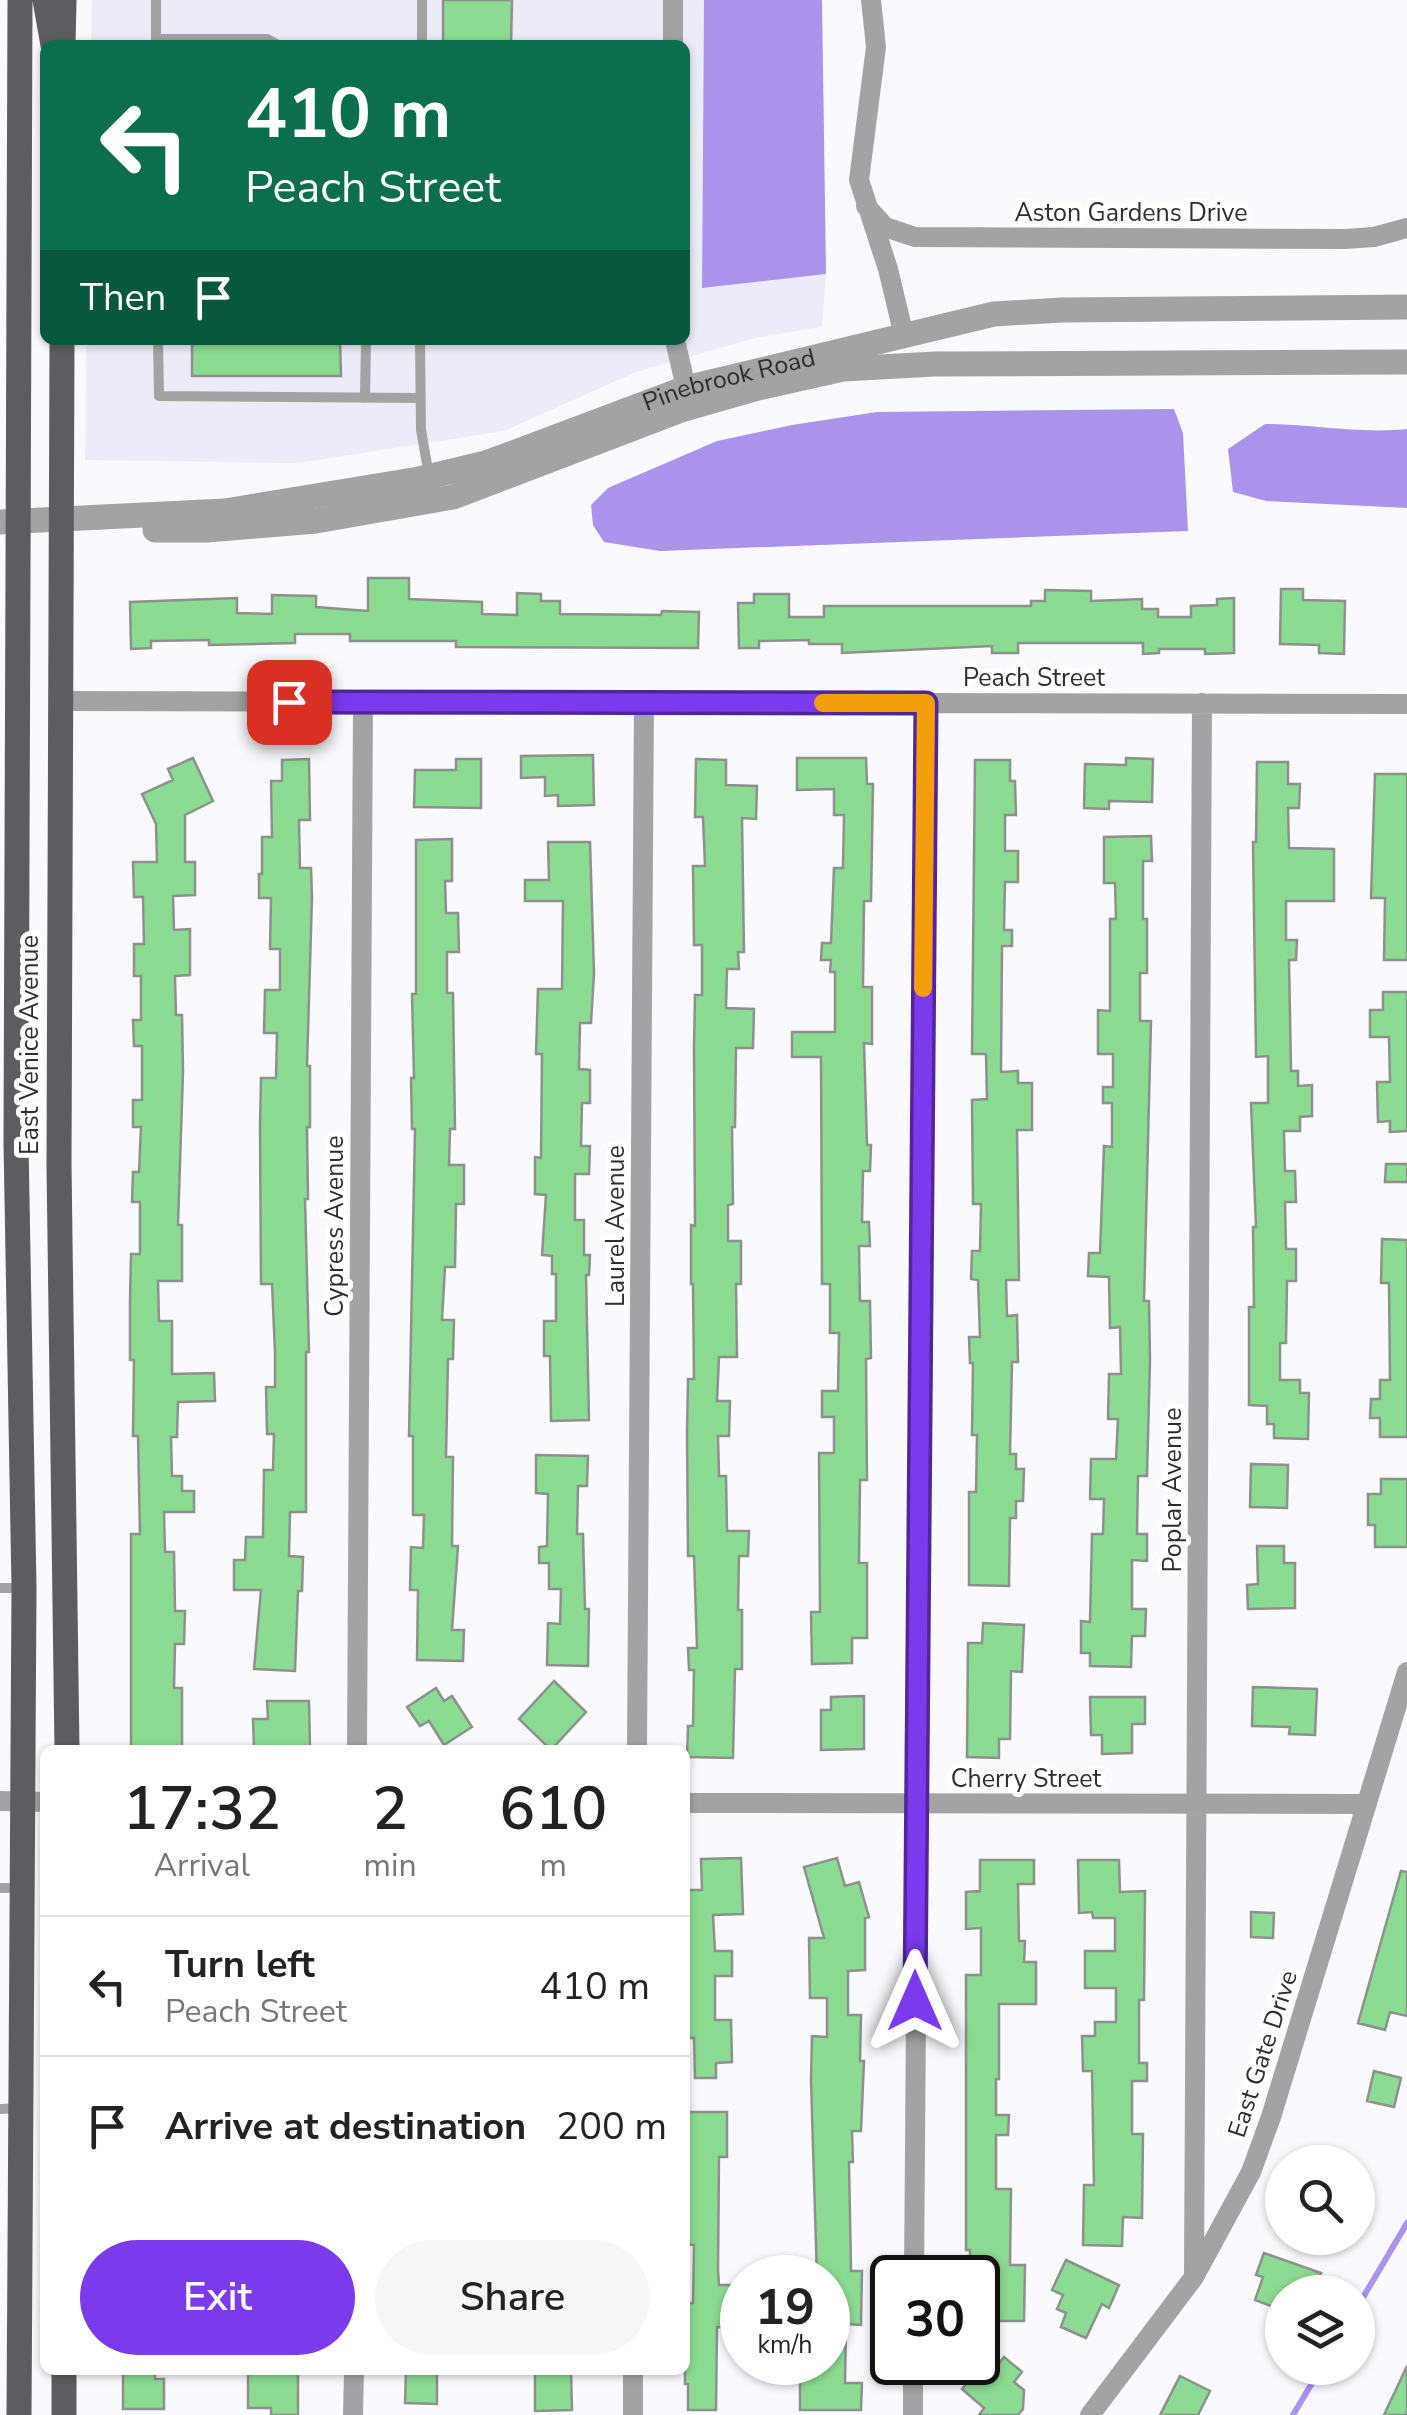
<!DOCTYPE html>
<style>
body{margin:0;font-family:"Nunito Sans",sans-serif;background:#f6f6f6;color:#222;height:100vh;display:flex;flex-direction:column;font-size:38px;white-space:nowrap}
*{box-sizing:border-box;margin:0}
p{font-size:32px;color:#767676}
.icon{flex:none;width:55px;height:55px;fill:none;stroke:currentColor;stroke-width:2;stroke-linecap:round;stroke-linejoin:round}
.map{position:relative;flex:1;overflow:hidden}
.side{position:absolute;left:40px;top:1745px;width:650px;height:630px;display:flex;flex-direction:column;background:#fff;border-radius:15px;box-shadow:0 2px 8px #0004}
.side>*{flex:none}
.banner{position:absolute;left:40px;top:40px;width:650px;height:305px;border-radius:15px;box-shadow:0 2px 8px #0004;background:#0b6e4f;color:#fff;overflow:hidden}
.controls{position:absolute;left:1265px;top:2145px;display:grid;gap:20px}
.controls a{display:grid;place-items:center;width:110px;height:110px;border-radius:50%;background:#fff;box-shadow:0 2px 8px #0004;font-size:50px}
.speed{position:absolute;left:720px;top:2255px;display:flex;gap:20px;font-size:50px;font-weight:700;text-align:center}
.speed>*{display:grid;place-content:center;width:130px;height:130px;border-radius:50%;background:#fff;box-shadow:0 2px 8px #0004;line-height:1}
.speed small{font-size:25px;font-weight:400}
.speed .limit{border:5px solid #111;border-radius:15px;background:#fff;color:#111}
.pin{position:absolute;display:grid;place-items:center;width:85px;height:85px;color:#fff;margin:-42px;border-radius:20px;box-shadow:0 5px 15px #0006}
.me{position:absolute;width:110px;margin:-55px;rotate:0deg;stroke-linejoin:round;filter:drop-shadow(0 0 8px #0008)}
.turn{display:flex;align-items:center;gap:35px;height:210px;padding:0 40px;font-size:45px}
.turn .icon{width:130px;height:130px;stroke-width:2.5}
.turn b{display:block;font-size:70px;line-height:85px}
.then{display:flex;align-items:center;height:95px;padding:0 40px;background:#0003;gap:20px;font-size:38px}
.eta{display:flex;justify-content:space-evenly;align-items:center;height:170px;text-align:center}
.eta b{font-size:60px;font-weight:600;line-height:70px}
.action{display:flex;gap:20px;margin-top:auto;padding:20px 40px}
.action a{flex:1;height:115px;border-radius:60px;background:#7c3aed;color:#fff;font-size:40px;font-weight:600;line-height:115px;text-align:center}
.action a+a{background:#f6f6f6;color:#222}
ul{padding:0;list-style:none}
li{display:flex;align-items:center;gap:30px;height:140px;padding:0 40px;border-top:2px solid #e0e0e0}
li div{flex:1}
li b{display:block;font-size:38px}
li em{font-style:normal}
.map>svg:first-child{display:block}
.built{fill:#edebf7}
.water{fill:#a993eb}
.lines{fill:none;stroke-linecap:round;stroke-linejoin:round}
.stream{stroke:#a993eb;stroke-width:6}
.building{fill:#8cdb92;stroke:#8d918d;stroke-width:2.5}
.service{stroke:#a3a3a5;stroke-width:10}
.minor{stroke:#a3a3a5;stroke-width:20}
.tertiary{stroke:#a3a3a5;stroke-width:25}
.primary{stroke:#5d5c60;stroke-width:25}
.route-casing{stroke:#51269a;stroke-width:25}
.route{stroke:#7c3aed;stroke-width:18}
.slow{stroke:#f59e0b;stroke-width:18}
.labels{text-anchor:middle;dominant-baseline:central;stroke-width:10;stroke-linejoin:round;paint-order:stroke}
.street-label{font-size:25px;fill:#2d2d2e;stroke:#fff}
</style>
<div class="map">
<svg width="1407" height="2415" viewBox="0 0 1407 2415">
<rect width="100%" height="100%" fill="#faf9fd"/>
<path class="built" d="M92,0h612l-2,288 124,-14 -4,53 -67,11 -119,34 -132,59 -206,32 -213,-3 1,-120h599v-295h-594z"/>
<path class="water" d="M704,0h118l4,274 -124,14z
M1174,409l9,24 5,98 -528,20 -56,-9 -11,-17 -2,-20 17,-17 109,-47 75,-16 85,-13z
M1265,424c47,0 95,10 142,5v79l-141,-7 -33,-9 -5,-43z"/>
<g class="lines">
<path class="stream" d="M1358,2306l49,-83
M1293,2415l28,-47"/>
</g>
<path class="building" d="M443,0h69l-1,45h-68z
M192,340h148l1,36h-149z
M368,578h41v21l73,3v12l35,1v-22l24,1v7h19v13l101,1 1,-4 37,1 -1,36 -242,-1v-6h-106v-7h-55v9l-86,2v-5l-58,1v7l-20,1 -1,-47 107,-4v15l35,1v-19l44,1v11l52,4z
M1281,589h22v11l42,1 -1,53 -25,-1v-8l-39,-1z
M1045,590l46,1v10l51,-2v10h16v8h33v-11l26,-1v-6l17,-1v55l-29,1v-5h-46v4l-16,1v-11h-125v10h-26v-7l-150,7v-9h-33v-4l-50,1v7h-20l-1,-45h16v-9h35v23h35v-11h207v-5h14z
M593,755l1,50 -36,1v-11l-13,1v-19l-24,1v-22z
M193,758l20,43 -28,14v47h10v33l-22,1 1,34 16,-1v46l-15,1 1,39h6l1,56 -5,154h4v56h-24l1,40h13v53l42,-1 1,28 -37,1 -1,35h-6l1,39h10v15h12v21h-30l1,40h9l1,59h10l-1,33h-9l-1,44h8v59h-51v-213h9l-2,-98h-5l1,-76h-4v-60l1,-46h9v-52h-8l1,-30h6l2,-45h-8v-27h9v-54h-8l-1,-26h8v-44h-7v-32h10l-1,-47h-9l-1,-35h24l-1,-38 -14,-30 31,-14 -5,-11z
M797,758h69l1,26h6l-2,117h-7l-1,86h9v57l-8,-1 3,102h4l-1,26h-7l-1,51h7l1,24h-11l1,55h10l1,57 -5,1 1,121h-7l-1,83h8v75h-15v25l-40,1 -1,-52h9l-1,-159h15v-36h-12v-26h16l1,-58h-9v-49h-8l-1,-227h-29v-25h43v-60h-5l1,-12h-10l1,-17h9l3,-75h9l1,-53h-10v-26l-37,1z
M1126,758l27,1 -1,43 -43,-1v8l-25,-1 1,-44 41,1z
M309,759l1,61h-11l1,48h11l1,29 -5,169h3v61h-3l1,72h-3l4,153h-3v160h-16l-1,44 14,1 -1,34h-4l-3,80 -41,-2 7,-79h-27v-30h11l1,-23h17l1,-67h9l1,-36h-7l-1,-47h9v-35l-3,-68h-11l-1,-158 1,-48h15l1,-45h-13l1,-43h15v-41h-10l1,-51h-12v-24h3v-37h10l-1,-56h11v-21z
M456,759h25v49l-67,-1 1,-37h41z
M696,759l30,1v25l31,1 -1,33 -14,-1 2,134h-6l1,17h-12l-1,39 28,1 -1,39h-17l-1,79h-3l1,77 -5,1v36h13v43h-5l1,73h-18l-2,44h13l-1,35h-11l1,40h7l1,55h22l-1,25h-9l-1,54h4v59h-7l-2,89 -46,-1 1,-31h5l1,-56h-5l-1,-22h9l-3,-92h-6l-1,-125 1,-52h6l-1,-95h-2v-59l4,1 -1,-179 1,-52h7v-50h-8l-1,-79h12l-2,-49h-8z
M975,760h35v21h5l1,34h-11v36h13v31h-13l-1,48h8v16h-10l-1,126 17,-1v12h14v47h-15l2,150h-13l1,36 10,-1 1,47h-6l-2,92h6v15h8l-1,32h-7v17h-6l-1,68 -40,-1v-93h7l1,-57h-5l1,-72h-3l-1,-26h11l-2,-57 -7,-1 1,-28h8l1,-47h-8l-1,-104 15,-1 -1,-45h-14z
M1257,762h31v22h12l-1,24h-11l1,40 45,1v52h-48v39h11l-1,20h-7l2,111h7v15l14,-1v31l-12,1v14h-16l1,40h10l1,31h-11l1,47h10v32h-9l-1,62h-6v37h20v13h9l-1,46 -34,-1v-14h-7v-18l-18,-1v-98h5l-1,-80h3l-5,-124h17v-47l-12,1 -3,-215h3z
M1375,774h32v186h-23l1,-62h-14z
M1151,836l1,25h-9v58h4v54h-7v48h11l-7,280h5l1,59 -3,116h-9l-1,58h10v27l-15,-1v49h14l-1,27h-13l-1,31 -41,-1v-13h-9v-32l9,1 2,-88h11l1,-35h-14l1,-40h25l2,-40h-10l1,-45h12l-1,-47 -10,1 -1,-51 -21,-1 1,-23h11l4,-107 8,1v-44h-9v-16h10v-33h-15v-44l12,1v-92h6l-1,-36h-11v-46z
M452,839v42h-7l1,32h12l1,39h-12v41h6l2,136h-5l-1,36h15v39h-8l-1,63h-10l-3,53h12l-1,39h-5l-2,98h7l-1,89h6l-6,84h12l-1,31 -46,-1 1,-70h-8l1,-43 12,1 1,-33h-11v-79h-4l6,-307h-3l-1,-51h3l-2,-84h4v-154z
M548,842h42l4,131 -3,50h-11l-1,46 11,1v33h-8l-1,43h9l-1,28h-14v46h9v35h6l-1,20h-3l3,145 -38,1 -1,-65h-6v-35h12v-47h-4v-18l-10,-1 4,-60 -11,-1v-37l6,1 1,-104h-6l2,-65h24l1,-88h-38v-21h24z
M1383,992h24v139l-17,1v-11l-12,1 -1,-40h13l-1,-45h-19v-27h13z
M1386,1164h21v18h-22z
M1382,1239l25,1v197h-27v-19h-10l1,-19h9v-19h10l-1,-97h-8z
M536,1455l52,1 -1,30h-9l-1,48h6l2,75h4l-1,57 -41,-1 1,-42 12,1 1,-35h-12v-26h-10v-16l8,-1 1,-52 -12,-1z
M1251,1464l37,1 -1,43 -37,-1z
M1381,1479h26v68h-32v-22h-7v-31h13z
M1257,1546h27v17h11v45l-47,1 -1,-24 11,-1z
M983,1623l41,2 -2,47 -11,-1 -1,68h-11v19l-32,-1 1,-114h14z
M554,1681l32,31 -35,38 -32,-31z
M1253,1687l64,2 -2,46 -26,-1 1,-7 -38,-1z
M436,1688l8,13 8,-5 20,31 -28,18 -15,-24 -9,5 -13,-19z
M864,1696v53l-43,1v-40h10v-13z
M1090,1697h55v27h-13v29l-30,1v-19h-11z
M267,1701h42l1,46 -56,1 -1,-29h15z
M741,1858l2,56 -30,1 2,36h17v25h-17v44h16l1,42 -16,1v15h-21l-1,-40h-8v-148h16l-1,-31z
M837,1858l8,28 14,-4 10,35 -4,1v52l-17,1v44h13l-1,46h4l-3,70h-9l1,31h-4l2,109h11l-1,54 -15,-1 -1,59h17l-1,27h-61v-44l28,-4v-84h-11l-6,-198 1,-44 15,1v-39h-17l-1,-60h15l-20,-71z
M980,1860h54v24h-16l1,57h6l-1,21h12v42h-37v75h-3v36h13l-1,20h-12v54h15l-1,76h15l-1,56h-46v-43h-8v-28h-4v-275h15v-47l-15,1v-37l14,-1z
M1078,1860h41l1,32 25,-1 -1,109h-5v63h8v18h-15v53h11l-1,84 -19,-1 -1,29 -39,-1 1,-60h10l-2,-114h-9l-1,-35h13v-14h21v-34h-31v-37h30v-33h-22l-1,-6 -13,1z
M1401,1871l6,1v144l-17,-4 -5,18 -27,-7z
M1251,1912l23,1 -1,25 -22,-1z
M1374,2071l27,7 -7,29 -27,-6z
M688,2112h39v45h-8l-1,113 1,15h12l-1,43 -13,-1 -1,83h-28v-26h-3v-81h8l1,-58 -9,-1z
M1264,2253l57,20 -7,19 -15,-5 -2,5h-15v18l-27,-10 8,-23 -7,-2z
M1066,2260l53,25 -10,23 -7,-4 -16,34 -25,-11 5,-14 -9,-4 6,-14 -11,-5z
M1004,2357l18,15 -8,10 10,8 -1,19 -5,6h-39l5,-7 -22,-19 19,-24 10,8z
M1407,2366v49h-23z
M123,2370h32v9h9v30h-41z
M248,2370h50v45h-27v-7h-23z
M406,2370h31v34l-32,-1z
M535,2370h36l1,40 -37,1z
M1180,2376l30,15 -12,24h-38z"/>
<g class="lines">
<path class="service" d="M156,0v44
M422,0v45
M156,39h111l11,6
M158,340l1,56 260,2
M420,340l1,90 8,46
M365,398l1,-58
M0,1588h23
M0,1888h20
M0,2109l19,-1"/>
<path class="minor" d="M871,0l5,47 -17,133 29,89 16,67
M673,45v-45
M866,206l19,21 30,10 430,2 29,-2 33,-9
M675,340l11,48
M60,701l1347,3
M357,1750l6,-1048
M637,1750l7,-1047
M0,1801l45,1
M685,1803l682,1
M1194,2277l8,-1574
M914,2278l12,-1575
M353,2415l1,-45
M633,2415v-45
M913,2415v-53
M1090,2415l104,-138 57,-105 20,-55 136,-445"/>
<g class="tertiary">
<path id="s1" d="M0,522l225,-11 194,-32 67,-16 200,-75 308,-74 68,-4 345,-3"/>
<path d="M155,530h52l109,-9 137,-24 228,-87 77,-22 85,-19 92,-5 472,-2"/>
</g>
<path class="primary" d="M45,0l8,45
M63,45l1,-45
M62,340l-3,825 8,585
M19,2415l5,-827 -8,-445 4,-1143
M64,2415v-45"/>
</g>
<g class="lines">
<g class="route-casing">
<path id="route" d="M289,702l637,1 -11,1298"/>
</g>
<use href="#route" class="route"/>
<path class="slow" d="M823,703h103l-3,285"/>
</g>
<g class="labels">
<g class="street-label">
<text x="1131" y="213">Aston Gardens Drive</text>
<text stroke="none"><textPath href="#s1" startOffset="748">Pinebrook Road</textPath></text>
<text x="1034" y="678">Peach Street</text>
<text transform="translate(30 1045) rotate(-90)">East Venice Avenue</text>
<text transform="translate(335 1226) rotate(-90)">Cypress Avenue</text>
<text transform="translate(616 1226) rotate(-90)">Laurel Avenue</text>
<text transform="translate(1173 1490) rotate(-90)">Poplar Avenue</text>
<text x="1026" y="1779">Cherry Street</text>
<text transform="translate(1263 2054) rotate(-72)">East Gate Drive</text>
</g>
</g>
</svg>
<div class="controls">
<a><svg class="icon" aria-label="search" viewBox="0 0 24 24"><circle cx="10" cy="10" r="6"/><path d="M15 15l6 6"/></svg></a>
<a><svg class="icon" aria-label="layers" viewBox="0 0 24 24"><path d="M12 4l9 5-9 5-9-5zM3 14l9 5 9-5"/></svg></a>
</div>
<div class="speed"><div>19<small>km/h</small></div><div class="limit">30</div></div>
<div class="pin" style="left:289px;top:702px;background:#d93025"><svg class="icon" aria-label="arrive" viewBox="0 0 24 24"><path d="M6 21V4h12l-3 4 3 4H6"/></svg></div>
<svg class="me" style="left:915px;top:2001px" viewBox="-20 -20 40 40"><path d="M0-17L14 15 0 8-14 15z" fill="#7c3aed" stroke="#fff" stroke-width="4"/></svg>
<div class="banner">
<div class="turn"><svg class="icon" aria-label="left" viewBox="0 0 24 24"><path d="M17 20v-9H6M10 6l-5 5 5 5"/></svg><div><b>410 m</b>Peach Street</div></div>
<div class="then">Then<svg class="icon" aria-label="arrive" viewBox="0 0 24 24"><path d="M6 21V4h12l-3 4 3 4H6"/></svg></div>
</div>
<section class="side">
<div class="eta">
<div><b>17:32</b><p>Arrival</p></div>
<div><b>2</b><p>min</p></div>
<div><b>610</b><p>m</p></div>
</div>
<ul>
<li><svg class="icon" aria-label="left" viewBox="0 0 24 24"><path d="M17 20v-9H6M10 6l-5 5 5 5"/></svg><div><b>Turn left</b><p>Peach Street</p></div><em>410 m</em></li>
<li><svg class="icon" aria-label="arrive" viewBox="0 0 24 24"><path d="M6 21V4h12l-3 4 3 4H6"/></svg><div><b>Arrive at destination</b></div><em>200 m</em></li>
</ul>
<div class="action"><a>Exit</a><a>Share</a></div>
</section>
</div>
